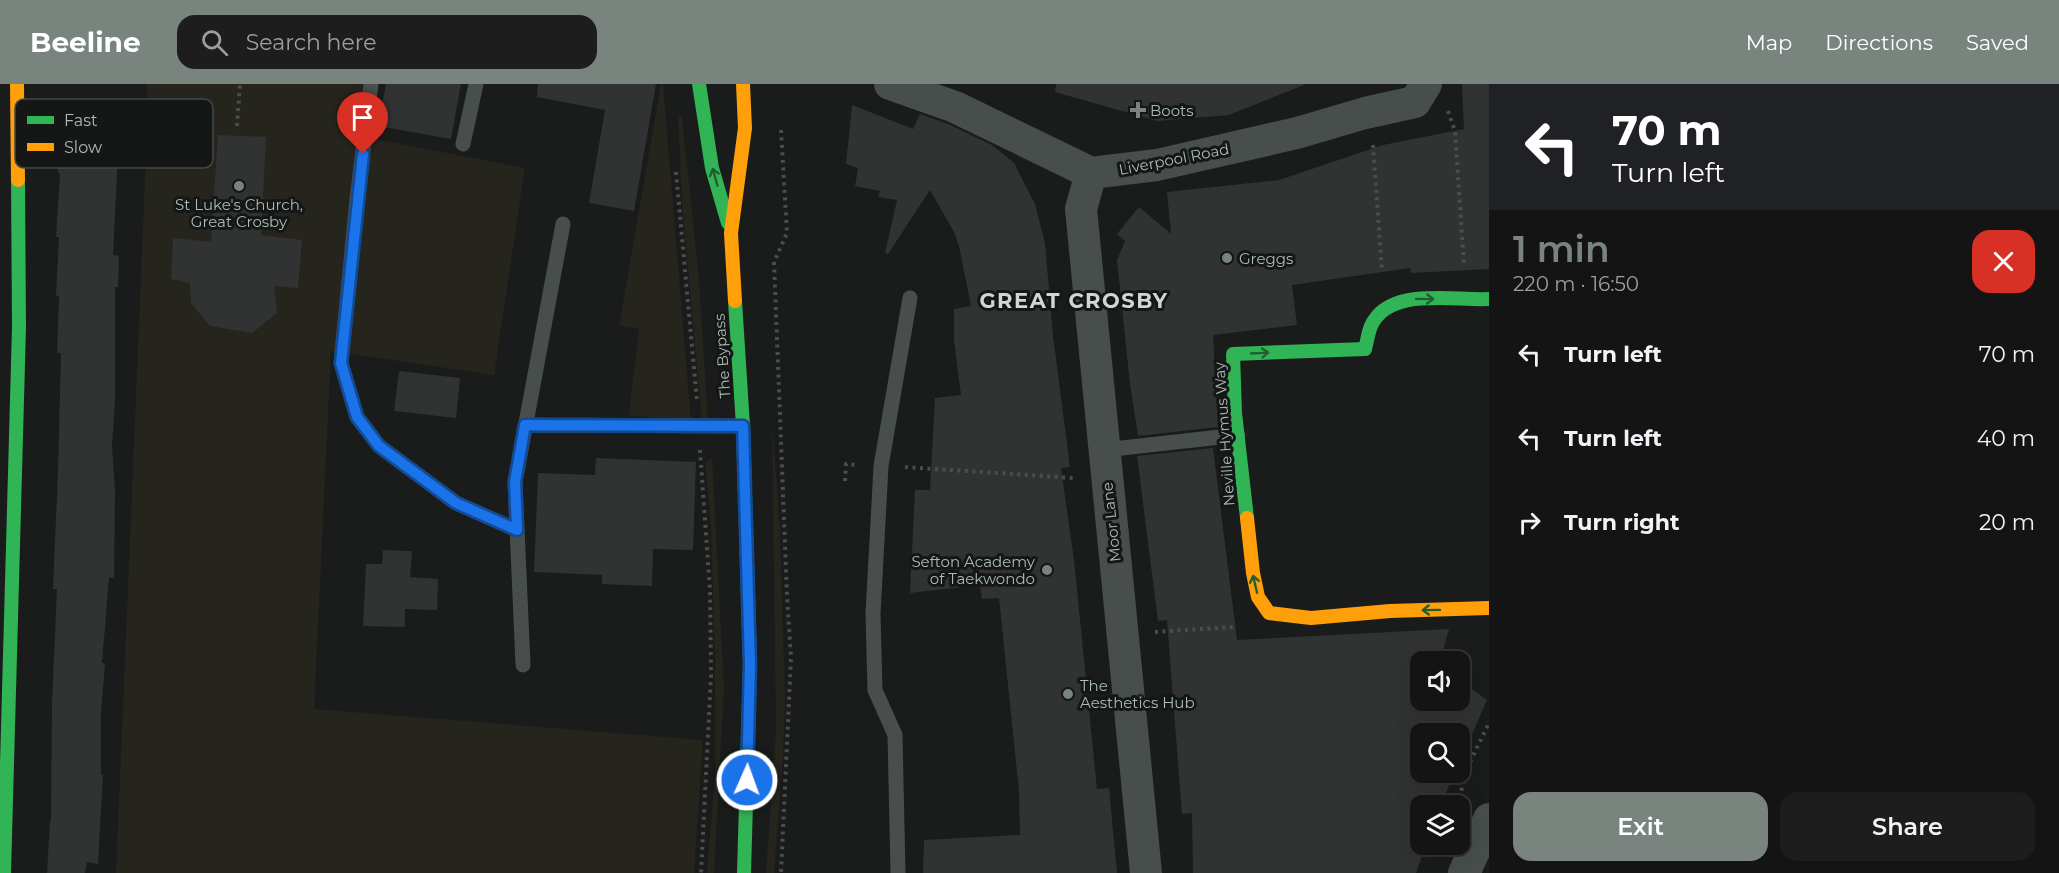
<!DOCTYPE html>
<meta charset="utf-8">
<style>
body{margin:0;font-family:Montserrat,sans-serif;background:#1d1d1d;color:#f1f3f6;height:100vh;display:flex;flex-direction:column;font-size:22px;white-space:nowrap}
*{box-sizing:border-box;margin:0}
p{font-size:20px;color:#9d9ea0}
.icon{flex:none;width:33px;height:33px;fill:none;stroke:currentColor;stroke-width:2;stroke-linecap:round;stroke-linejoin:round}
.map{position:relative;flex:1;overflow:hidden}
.side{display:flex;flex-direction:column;background:#141414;width:570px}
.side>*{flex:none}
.guide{background:#202124;color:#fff;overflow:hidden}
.buttons{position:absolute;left:1410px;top:567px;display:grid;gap:12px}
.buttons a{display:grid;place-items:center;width:60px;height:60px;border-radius:12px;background:#141414;box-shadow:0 6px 24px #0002,0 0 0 2px #333334;font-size:30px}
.pin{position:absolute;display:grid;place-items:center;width:51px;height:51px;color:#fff;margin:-62px -26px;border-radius:50% 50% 50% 0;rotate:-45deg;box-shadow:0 0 6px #0007}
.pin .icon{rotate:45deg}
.me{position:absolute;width:66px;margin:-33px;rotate:2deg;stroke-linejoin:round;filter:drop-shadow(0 0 4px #0008)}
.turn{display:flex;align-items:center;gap:21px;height:126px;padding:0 24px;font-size:27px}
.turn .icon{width:78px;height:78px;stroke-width:2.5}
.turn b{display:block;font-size:42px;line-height:51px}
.round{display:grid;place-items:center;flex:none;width:63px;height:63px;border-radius:18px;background:#1d1d1d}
.summary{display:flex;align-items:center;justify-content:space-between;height:102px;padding:0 24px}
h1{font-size:36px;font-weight:600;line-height:45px;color:#78847d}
.action{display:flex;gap:12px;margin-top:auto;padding:12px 24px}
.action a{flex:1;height:69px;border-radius:18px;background:#78847d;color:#fff;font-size:24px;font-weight:600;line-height:69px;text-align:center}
.action a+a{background:#1d1d1d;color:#f1f3f6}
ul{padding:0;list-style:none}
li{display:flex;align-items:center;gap:18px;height:84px;padding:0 24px}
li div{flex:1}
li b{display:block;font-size:22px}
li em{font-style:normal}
header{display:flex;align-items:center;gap:36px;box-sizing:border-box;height:84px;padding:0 30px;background:#78847d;color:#fff}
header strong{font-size:28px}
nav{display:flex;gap:33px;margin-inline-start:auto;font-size:21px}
.search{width:420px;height:54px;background:#1d1d1d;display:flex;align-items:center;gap:15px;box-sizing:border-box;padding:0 21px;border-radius:18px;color:#9d9ea0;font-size:22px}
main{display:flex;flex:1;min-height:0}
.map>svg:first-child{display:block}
.green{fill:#25251e}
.building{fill:#313332}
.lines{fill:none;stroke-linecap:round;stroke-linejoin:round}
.path{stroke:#4a4e4c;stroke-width:4;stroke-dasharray:3 4.5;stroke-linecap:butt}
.lane{stroke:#484e4b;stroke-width:15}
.street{stroke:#484e4b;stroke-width:32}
.fast{stroke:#30b455;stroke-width:14}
.slow{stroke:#ff9f0a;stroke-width:14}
.oneway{stroke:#215e32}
.route-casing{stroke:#114b97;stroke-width:15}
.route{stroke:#1a73e8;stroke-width:10}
.poi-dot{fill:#78847d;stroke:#141716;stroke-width:2}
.labels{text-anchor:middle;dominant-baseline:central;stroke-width:6;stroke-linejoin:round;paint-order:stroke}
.poi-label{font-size:15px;fill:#abbcb2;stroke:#141716;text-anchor:start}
.street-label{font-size:15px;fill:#abbcb2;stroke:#141716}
.district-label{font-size:21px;font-weight:bold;letter-spacing:1.5px;fill:#ccd8d1;stroke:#141716}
.key{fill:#141716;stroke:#414945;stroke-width:1.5}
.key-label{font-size:16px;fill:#abbcb2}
</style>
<header>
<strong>Beeline</strong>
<div class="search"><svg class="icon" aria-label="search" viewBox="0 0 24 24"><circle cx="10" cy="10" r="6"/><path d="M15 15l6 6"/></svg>Search here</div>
<nav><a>Map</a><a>Directions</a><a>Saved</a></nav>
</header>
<main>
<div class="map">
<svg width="1489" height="789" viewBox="0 0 1489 789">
<rect width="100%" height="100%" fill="#1a1b1b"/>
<path class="green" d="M147,0h216l-4,52 166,32 -31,207 -163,-24 -17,358 389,31 -9,133h-578l30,-718z
M661,0h2l28,338 -62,-7 10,-87 -20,-2z
M678,29l4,4 17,162 9,143 -6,-1 -20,-217z
M772,336l8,109 5,172 -2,56 -9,116h-8l10,-143z
M712,374l12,229 -10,186h-7l8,-98v-113l-4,-137 -6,-63z"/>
<path class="building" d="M386,0h75l-10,55 -73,-13z
M538,0h118l-22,127 -45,-8 16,-93 -68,-13z
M1056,0h247l1,1 -75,30 -72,6 -102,-29z
M1462,0h27v185l-78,4 -1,-5 -118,17 5,40 -84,10 5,92 -80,9 -8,-52 -13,-124 8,-19 -8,-7 22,-27 32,27 -4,-42 112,-12 104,-35 81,-16z
M852,21l61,24 7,-15 28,10 44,21 22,18 21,41 10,39 8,93 17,131 -9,1 13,92 23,229 12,-1 8,85h-194l1,-33 96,-5 -1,-44 -20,-193 -17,1 -2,-14 -70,8 5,-103h15l5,-92 26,-3 -7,-55v-31l17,-3 -12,-60 -5,-14 -24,-42 -42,64 -3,-1 12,-53 -19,-3 2,-6 -25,-5 3,-18 -12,-4z
M58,38l39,2v9l22,1 -6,121 6,1 -1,31h-3v115l-3,43 3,47 -1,86h-5l-7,85h3l-4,52v60h2l-5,89 -11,-2 -2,11h-38l3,-52h1l1,-119 5,-113h-4l5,-118 3,-118h-4l2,-57h-3l3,-59h-3l4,-64h-2z
M218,51l48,2 -5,98 41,5 -4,48 -24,-2 3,27 -25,20 -42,-7 -19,-23 -1,-20 -19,-4 2,-41 38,4z
M399,287l61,7 -4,40 -62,-7z
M1213,364l24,192 212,-11 -9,33h-20v38h40v-20l27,20 -27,62v-28h-40v38h35l-15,34h-20v38h6l-10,29h-223l-1,-60 -10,1 -15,-194 -9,1 -21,-165z
M596,374l100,4 -3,88 -40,-1 -1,37 -50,-2v-9l-68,-3 4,-99 57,2z
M383,466l29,1 -2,26 28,2 -1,31 -32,-1v18l-42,-1 3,-62h16z"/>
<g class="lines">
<path class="path" d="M1448,27l7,20 9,135
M237,42l3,-42
M781,46l6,103 -13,29 13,334 4,62 -10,215
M1373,61l9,126
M676,88l21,229
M700,366l10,140 1,86 -10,197
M905,383l169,11
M845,397l1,-17 10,1
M1155,548l77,-5 5,-2
M1457,721l12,-41 20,-41"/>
<path class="lane" d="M371,0l-14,116 -16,163 16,54 22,29 77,57 61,27
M463,60l13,-60
M525,341l218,1
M1104,366l134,-15
M523,581l-8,-183 48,-258
M898,789l-3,-138 -20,-45 -2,-76 8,-148 29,-168"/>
<path class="street" d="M890,0l65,23 136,66 66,-8 140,-32 68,-20 50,-11 11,-18
M1091,89l-10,36 65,664
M1464,789l25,-54"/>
<path class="fast" d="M699,0l13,84 16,55
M735,217l8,125 7,238 -6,209
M1247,434l-12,-105 -2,-59 132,-5c2,-7 3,-16 6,-23 18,-40 82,-25 118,-27
M4,789l15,-546 -1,-147"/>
<path class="slow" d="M17,0l1,96
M735,217l-4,-68 14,-105 -2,-44
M1247,434l6,55 5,24 11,16 42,5 79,-7 99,-3"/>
</g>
<defs><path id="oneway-shaft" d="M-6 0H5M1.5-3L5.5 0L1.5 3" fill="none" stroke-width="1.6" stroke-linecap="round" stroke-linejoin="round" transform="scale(1.5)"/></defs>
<g class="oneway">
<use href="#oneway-shaft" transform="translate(715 93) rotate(-106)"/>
<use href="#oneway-shaft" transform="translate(1425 215) rotate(1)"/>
<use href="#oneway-shaft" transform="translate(1260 269) rotate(-3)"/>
<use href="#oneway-shaft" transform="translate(1255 500) rotate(-103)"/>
<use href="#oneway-shaft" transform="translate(1431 526) rotate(179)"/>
</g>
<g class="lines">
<g class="route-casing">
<path id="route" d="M363,70l-22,209 16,54 22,29 77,57 61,27 -2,-48 10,-57 218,1 7,238 -3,116"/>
</g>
<use href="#route" class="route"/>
</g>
<g class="poi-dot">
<path d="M1135 17h6v6h6v6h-6v6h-6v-6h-6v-6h6z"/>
<circle cx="239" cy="102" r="6"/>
<circle cx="1227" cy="174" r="6"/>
<circle cx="1047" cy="486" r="6"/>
<circle cx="1068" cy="610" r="6"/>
</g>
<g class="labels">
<g class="poi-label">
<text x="1150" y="26">Boots</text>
<text x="239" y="120" text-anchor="middle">St Luke's Church,<tspan x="239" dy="17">Great Crosby</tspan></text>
<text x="1239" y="174">Greggs</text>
<text x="1035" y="477" text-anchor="end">Sefton Academy<tspan x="1035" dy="17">of Taekwondo</tspan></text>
<text x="1080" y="601">The<tspan x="1080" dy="17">Aesthetics Hub</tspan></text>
</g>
<g class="street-label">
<text transform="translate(1174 75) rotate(-11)">Liverpool Road</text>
<text transform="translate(722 272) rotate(-94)">The Bypass</text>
<text transform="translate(1224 350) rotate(-94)">Neville Hymus Way</text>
<text transform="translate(1111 438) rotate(-96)">Moor Lane</text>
</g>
<g class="district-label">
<text x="1074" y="216">GREAT CROSBY</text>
</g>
</g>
<rect x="15" y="15" width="198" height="69" rx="9" class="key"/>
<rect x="27" y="32" width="27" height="8" fill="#30b455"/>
<rect x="27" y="59" width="27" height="8" fill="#ff9f0a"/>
<g class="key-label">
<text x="64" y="42">Fast</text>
<text x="64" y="69">Slow</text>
</g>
</svg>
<div class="buttons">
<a><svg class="icon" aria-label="sound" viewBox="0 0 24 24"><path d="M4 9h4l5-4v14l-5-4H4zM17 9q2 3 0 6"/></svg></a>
<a><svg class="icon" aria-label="search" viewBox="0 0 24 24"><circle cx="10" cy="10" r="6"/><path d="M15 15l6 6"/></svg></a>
<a><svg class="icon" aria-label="layers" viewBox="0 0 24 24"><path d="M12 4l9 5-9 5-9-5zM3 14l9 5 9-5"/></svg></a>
</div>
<div class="pin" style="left:363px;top:70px;background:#d93025"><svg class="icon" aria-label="arrive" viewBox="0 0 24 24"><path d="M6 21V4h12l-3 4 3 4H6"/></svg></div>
<svg class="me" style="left:747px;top:696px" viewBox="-20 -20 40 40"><circle r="17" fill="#1a73e8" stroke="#fff" stroke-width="3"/><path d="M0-11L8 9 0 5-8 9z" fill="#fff"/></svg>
</div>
<section class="side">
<div class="guide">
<div class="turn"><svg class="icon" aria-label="left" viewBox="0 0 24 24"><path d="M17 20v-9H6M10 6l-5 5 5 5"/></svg><div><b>70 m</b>Turn left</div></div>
</div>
<div class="summary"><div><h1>1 min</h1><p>220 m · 16:50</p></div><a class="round" style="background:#d93025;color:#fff"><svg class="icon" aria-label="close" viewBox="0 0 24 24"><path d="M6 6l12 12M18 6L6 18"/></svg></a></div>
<ul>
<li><svg class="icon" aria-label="left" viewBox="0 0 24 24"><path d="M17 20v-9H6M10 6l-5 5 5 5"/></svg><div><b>Turn left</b></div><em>70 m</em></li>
<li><svg class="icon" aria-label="left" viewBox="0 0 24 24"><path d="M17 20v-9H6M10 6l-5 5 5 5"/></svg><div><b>Turn left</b></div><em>40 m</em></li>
<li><svg class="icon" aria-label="right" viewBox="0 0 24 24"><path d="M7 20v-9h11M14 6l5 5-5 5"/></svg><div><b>Turn right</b></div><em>20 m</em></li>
</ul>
<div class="action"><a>Exit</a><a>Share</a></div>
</section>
</main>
